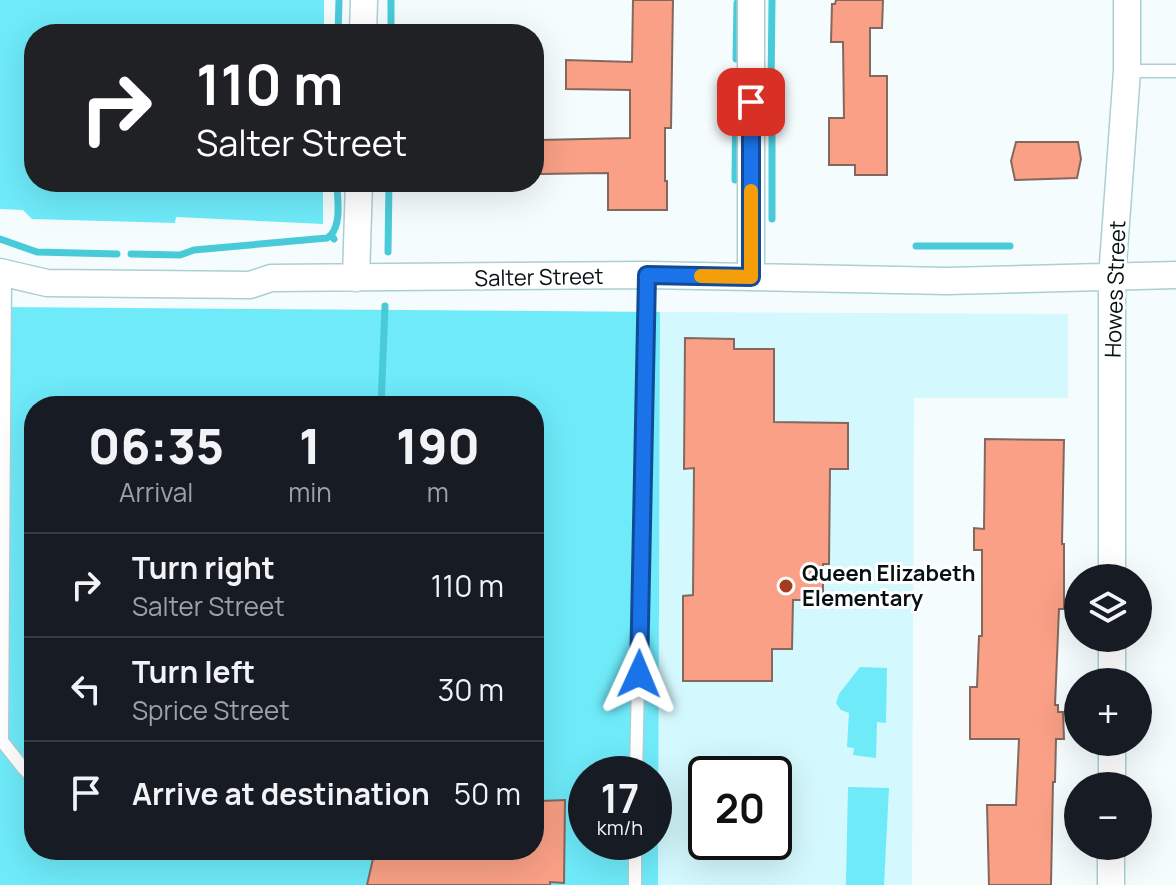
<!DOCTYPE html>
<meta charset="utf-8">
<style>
body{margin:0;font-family:Manrope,sans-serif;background:#242831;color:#f1f3f6;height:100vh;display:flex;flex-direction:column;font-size:30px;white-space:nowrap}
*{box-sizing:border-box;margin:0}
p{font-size:26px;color:#9ea1a6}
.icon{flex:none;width:44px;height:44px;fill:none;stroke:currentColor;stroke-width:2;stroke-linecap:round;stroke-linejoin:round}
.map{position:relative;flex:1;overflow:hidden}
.panel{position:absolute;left:24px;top:396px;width:520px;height:464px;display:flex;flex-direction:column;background:#171b24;border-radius:32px;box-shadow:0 8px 32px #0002}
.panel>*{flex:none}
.guide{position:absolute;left:24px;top:24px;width:520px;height:168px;border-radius:32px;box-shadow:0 8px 32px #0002;background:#202124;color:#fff;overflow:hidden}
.controls{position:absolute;left:1064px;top:564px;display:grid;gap:16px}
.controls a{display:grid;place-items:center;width:88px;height:88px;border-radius:50%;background:#171b24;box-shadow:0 8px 32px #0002;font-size:40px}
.speed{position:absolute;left:568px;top:756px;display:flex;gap:16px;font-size:40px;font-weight:700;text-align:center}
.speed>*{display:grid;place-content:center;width:104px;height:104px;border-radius:50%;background:#171b24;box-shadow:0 8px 32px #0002;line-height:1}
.speed small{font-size:20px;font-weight:400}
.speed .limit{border:4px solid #111;border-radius:12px;background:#fff;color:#111}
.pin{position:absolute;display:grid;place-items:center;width:68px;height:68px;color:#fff;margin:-34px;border-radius:16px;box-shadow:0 4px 12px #0006}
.me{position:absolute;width:88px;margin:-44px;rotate:1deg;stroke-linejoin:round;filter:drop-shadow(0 0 6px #0008)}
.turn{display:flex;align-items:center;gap:28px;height:168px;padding:0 40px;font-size:36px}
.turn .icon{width:104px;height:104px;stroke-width:2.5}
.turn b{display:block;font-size:56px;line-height:68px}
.eta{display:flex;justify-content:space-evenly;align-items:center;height:136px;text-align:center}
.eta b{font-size:48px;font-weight:800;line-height:56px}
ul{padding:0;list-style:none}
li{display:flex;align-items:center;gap:24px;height:104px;padding:0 40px;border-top:2px solid #363941}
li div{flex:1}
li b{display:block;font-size:30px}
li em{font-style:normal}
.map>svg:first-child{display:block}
.built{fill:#d3f8fd;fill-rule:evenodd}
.green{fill:#6eeaf9;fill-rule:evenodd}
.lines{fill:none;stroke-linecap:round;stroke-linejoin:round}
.stream{stroke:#49cad9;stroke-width:7}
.building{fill:#f9a086;stroke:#83685f;stroke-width:2}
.service-casing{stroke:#abcfd3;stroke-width:15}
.minor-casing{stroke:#abcfd3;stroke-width:29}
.service{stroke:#fff;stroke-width:12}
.minor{stroke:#fff;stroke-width:26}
.route-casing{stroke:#114b97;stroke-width:20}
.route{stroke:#1a73e8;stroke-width:14}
.slow{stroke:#f59e0b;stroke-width:14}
.poi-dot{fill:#a43d1c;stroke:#fff;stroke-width:3}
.labels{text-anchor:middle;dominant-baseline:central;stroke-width:6;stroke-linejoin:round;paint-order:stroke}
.street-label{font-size:22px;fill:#051113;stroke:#fff}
.poi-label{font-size:22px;font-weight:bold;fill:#051113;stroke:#fff;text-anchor:start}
</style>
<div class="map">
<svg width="1176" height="885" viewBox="0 0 1176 885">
<rect width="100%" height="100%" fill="#f5fcfd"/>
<path class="built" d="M660,312l408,2v84h-154l-2,487h-254zM706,774h68v68h-68z"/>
<path class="green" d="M0,0h324v34h-290v148h289v42l-147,-7 -1,6 -143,-4 -9,-9 -23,-1z
M0,307l660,5 -2,573h-658zM34,406h500v444h-500zM586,774h68v68h-68z
M860,667l27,1 -1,55 -9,-1 -1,36 -23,-3 1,-7 -7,-1 2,-34 -8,-3 -5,-7 3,-9z
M848,787l41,1 -5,97h-38z"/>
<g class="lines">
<path class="stream" d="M338,34l1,-34
M391,34v-34
M736,59l1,-56
M771,87l1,-87
M772,115v104
M735,180l1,-97
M331,235c11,-13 6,-37 6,-53
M0,239l37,13 80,2
M916,246h94
M388,252l1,-70
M131,254l49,1 14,-5 133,-12 4,-3 3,4
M381,406l4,-100"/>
</g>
<path class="building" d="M633,0h40l-2,128h-6v53h2v29h-59v-37l-68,1 -1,-34 91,-2v-48l-64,-1v-29l66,2z
M836,0h47l-1,28h-12v48h17v99h-32v-10h-26v-47h15l-1,-76h-12l1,-38h3z
M1016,142h62l3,17 -4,19 -62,2 -4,-19z
M685,338l49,1v10h40v73l74,1v46h-18l-1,95h-6v36h-30l-1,49h-20v32h-89v-85l10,-1 1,-127 -10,1z
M985,439l79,1 -2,104h2v65h-5l-4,96h3v7h5l1,27h-8l-1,43h-2l-2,103h-62l-2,-80h29l3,-66h-49v-52h7l2,-51h3v-86h-8v-22l10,1z
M565,800l-1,83 -14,-1v3h-183l8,-35h159v-43l6,-6z"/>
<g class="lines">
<g class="service-casing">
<path id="service" d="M1127,71h49
M5,273l-3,468 22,28 10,9
M636,774l11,-499
M635,885v-43"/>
</g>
<g class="minor-casing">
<path id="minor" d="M363,34l1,-34
M0,272l47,11 203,2 21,-7 376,-3 300,6 229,-6
M751,277v-277
M356,278l3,-96
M1112,578v-300l15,-207v-71
M1112,638v44
M1112,786v-44
M1111,885v-39"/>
</g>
<use href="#service" class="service"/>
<use href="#minor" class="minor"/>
</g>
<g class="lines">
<g class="route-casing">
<path id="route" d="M639,674l8,-399 104,2v-175"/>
</g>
<use href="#route" class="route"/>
<path class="slow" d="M701,276l50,1v-86"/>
</g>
<circle class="poi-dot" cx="786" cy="586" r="8"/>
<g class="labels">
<g class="street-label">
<text transform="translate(539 277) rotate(-1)">Salter Street</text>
<text transform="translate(1115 289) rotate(-88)">Howes Street</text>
</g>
<g class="poi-label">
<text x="802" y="573">Queen Elizabeth<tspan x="802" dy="25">Elementary</tspan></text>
</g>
</g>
</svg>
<div class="controls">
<a><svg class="icon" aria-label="layers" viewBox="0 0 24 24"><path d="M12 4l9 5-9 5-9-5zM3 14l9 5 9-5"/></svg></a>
<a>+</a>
<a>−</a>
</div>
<div class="speed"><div>17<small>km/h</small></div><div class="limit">20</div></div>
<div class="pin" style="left:751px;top:102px;background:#d93025"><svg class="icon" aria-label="arrive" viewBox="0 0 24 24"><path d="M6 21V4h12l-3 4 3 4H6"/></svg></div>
<svg class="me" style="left:639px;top:674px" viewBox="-20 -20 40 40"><path d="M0-17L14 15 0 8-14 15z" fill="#1a73e8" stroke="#fff" stroke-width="4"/></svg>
<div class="guide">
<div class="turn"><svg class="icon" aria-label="right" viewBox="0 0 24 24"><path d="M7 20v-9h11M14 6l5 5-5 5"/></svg><div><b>110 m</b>Salter Street</div></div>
</div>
<section class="panel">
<div class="eta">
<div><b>06:35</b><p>Arrival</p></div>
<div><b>1</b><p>min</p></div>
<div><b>190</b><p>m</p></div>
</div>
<ul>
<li><svg class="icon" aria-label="right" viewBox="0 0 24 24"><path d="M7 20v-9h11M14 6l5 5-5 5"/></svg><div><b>Turn right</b><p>Salter Street</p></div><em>110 m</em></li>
<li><svg class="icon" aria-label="left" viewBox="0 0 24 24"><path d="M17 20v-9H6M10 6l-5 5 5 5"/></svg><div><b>Turn left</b><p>Sprice Street</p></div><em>30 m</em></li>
<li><svg class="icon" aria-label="arrive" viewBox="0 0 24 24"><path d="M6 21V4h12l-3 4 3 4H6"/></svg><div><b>Arrive at destination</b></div><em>50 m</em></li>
</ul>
</section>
</div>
